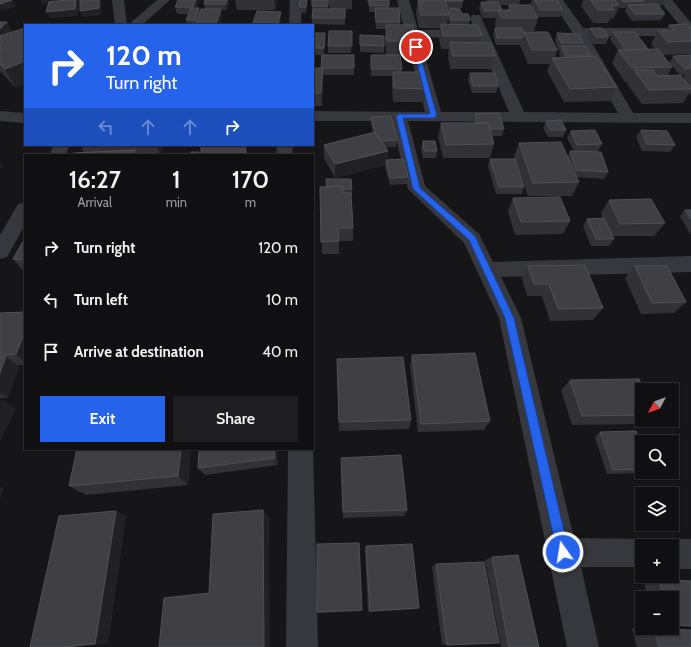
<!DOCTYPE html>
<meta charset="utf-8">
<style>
body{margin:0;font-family:Cabin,sans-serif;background:#1e1e20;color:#f1f3f6;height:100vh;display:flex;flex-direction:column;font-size:15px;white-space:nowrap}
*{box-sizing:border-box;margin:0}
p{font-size:13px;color:#9c9d9f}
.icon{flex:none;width:22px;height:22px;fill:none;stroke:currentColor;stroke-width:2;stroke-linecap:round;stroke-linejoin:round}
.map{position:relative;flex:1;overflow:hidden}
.panel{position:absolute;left:24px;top:154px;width:290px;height:296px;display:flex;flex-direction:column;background:#101012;border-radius:0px;box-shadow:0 1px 3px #0004,0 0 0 1px #303032}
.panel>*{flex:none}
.banner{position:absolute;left:24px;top:24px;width:290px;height:122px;border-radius:0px;box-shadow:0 1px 3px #0004,0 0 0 1px #303032;background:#2563eb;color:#fff;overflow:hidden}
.needle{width:26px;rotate:229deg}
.tools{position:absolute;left:635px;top:383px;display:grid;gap:8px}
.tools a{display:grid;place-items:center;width:44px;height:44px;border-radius:0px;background:#101012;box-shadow:0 1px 3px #0004,0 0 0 1px #303032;font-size:20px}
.pin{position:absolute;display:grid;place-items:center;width:34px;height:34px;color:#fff;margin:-17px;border:2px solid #fff;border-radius:50%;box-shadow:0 1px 4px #0007}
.me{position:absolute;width:44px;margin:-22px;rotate:347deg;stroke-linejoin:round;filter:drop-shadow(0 0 3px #0008)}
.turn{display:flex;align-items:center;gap:14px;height:84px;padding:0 16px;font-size:18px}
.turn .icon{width:52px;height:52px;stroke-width:2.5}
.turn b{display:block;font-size:28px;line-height:34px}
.lanes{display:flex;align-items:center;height:38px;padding:0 16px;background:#0003;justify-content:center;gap:20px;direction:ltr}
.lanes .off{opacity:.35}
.eta{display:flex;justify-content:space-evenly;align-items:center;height:68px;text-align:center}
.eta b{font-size:24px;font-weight:600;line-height:28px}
.button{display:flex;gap:8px;margin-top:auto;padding:8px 16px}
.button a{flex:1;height:46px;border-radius:0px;background:#2563eb;color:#fff;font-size:16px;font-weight:600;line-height:46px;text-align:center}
.button a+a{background:#1e1e20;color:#f1f3f6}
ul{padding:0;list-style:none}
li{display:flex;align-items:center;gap:12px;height:52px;padding:0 16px}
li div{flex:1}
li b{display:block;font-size:15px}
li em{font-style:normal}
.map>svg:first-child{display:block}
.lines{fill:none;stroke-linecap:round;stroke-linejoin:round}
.minor{fill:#37383d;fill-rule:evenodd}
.wall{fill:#323236;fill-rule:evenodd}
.shaded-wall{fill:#212124}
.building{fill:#3f3f44;stroke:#4f5156}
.route{fill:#2563eb;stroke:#184099}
</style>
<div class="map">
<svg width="691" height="647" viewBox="0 0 691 647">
<rect width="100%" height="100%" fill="#161618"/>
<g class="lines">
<path class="minor" d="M112,0h12l3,25h-12z
M157,0h13l-28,25h-14z
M290,0h12l-1,25h-12z
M397,0h12l9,30 56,-1 -4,-11 2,-3h8l44,97 94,1 -46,-81 -21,-32h12l20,28h99l-23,-28h13l19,23v13h-103l45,77h58v10l-283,-2 17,65 54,48 14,28 198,-6v16l-190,5 20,41 53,220 68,1 10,4 2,3h-12v21h-61l18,80h-32l-68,-329 -35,-75 -56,-54 -16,-68h-79v-10l112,1zM476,33l33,79h-68l-21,-74 50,-2z
M0,111l25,2v10l-25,-2z
M54,145h16l-5,10h-16z
M277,145h16l-1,10h-16z
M25,202v23l-18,32 -7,2v-24l18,-31z
M313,447l5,200h-32l2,-198h25z
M672,539h19v30h-19v-23h-11l1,-2z"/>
</g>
<path class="wall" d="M178,0h21v2l-3,6 4,3 5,-2 -1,-5 1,-4h25l-3,10h-6l1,6 -2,8 14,1h-47l-1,-5 2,-6h-11l-2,-7z
M235,0h42l-2,10h-38z
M300,0h7l-1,13h-7v-6z
M329,0l-1,9h2l-1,-9h23v9h-7v16l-33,-1v-18z
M367,0h22v8l11,14v3l15,16 -1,14h-28l-1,-17 1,-9h-10l-1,-17h-6v-10h-2z
M418,0l45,1 -1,7h-15l1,4 1,-4 13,6 8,6 -1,4 13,12 -2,7 15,13 -4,13h-41l-2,-13 1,-7h-8l-2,-11 1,-10h-21l-3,-15zM448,19l2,5h-3z
M486,0h34l-1,5h-19l2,5h6l1,-5 29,13 -4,13h-11l1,2v-1l33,18 -2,7h6l-2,-4 1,-3h-2l-3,-10 2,-7 26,10 -1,3 9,10 26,31 -7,14 -46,1 -17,-31 3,-7h-22l-8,-19h-24l-3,-10 2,-7h1l-1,-5 1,-5h-14l-3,-10 2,-6h6z
M532,0h25l6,10 -3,7h-22l-7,-13z
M583,0h81l-3,7h-2l6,7 -4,6 -29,1 -7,-10 1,-3h-6l-1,-1 -5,11 -4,1 -2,4h-15l-12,-17z
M281,18l-1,7h-26l-1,-2z
M0,22h7l5,10 13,-4v56l-9,4 -16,-17z
M669,25l22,3v26l-28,1 9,12 -4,8 15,4 2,-4 -4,1 -12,-13 4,-7 18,-1v40l-2,-2 -6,10 -41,1 -15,-20 1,-2h-3l-13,-19 6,-13 -8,-11 3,-7 35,17h7l-4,-5 7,-13 8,-1z
M590,28l19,9 -3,7h-13l-6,-9z
M352,31l-1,22h-23v-7z
M313,33h12l-1,22 30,13v7h-31v7l-1,24h-9v-38h8v-13h-8z
M360,35l24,11v7l-24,-1z
M371,55l31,14 -1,3 25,17 -2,13h-31l-1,-17v-9h-21z
M470,73l28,13 -2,7h-24l-4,-13z
M475,114l29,15 -2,7h-10l2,8 -4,14h-47l-5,-21 3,-14h33l-1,-2z
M371,117l26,23 -1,7h-11l3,4 -1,9 21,17 -1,7 -17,1 -5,-18v-2l-50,13 -11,-20v-13l49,-12 -2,-9z
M546,121l20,9 -3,7h-15l-5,-9z
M641,130l34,15 -5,7 -28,-1 -6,-14z
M571,131l31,13 -4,7 -19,1 29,20 -4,7 -28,-2 3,5 -7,14h-44l-10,-29 6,20 -2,7h-26l-8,-28 2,-7h25l-1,-3 5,-13 48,14 3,-6h4l-7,-13z
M423,141l14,10 -1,7h-13l-2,-10z
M80,145h84l-4,10h-87l11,-2z
M201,145h46v3h-1l1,7h-46z
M320,187l32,2v7h-1l2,32v13h-14v13h-17z
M513,198l57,23 -7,13 -48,1 -7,-24z
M609,200l56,23 -11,13h-41l1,3 -5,7h-18l-8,-20 4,-7 16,-1 -2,-5z
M685,210h6v24h-1l-10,-18z
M25,238v34h-1l-11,-13z
M528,266l75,42 -10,12 -43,1 -8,-25h-15l-5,-17z
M635,266l51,36 -12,11 -33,1 -16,-36z
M25,312v53h-8l2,2 -11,31h-8v-85z
M412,355l78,66 -6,9 -66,2 -8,-67z
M337,359l74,61 -2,9 -70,2z
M570,380l72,10v30h4l-5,4 -69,1 -11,-35z
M600,432l42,14v26h3l-1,1 -37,1 -12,-37z
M77,449h114l-3,36 -102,10 -17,-9z
M199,449h78l1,16 -73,10 -7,-7z
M341,458l66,52 -3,6 -61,2z
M116,511l10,5 -18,127 -40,4h-38z
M366,546l53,62 -4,1 -47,3 -3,-62z
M492,557l47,90h-38l-16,-87z
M436,564l11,81 -5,-1 -10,-77z
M659,580l32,1v45h-19v-28h-24l-4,-16z
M362,610l-1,1 -42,2 -2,-1z
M632,629h22l37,18h-54z"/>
<path class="shaded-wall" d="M13,0l3,7 -16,4v-7z
M40,0h22l-20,4z
M73,0h13l-8,2 1,3 -1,11 -28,2 -4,-6z
M99,0h2v15l-18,2 -3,-6z
M196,0h3v2l-5,12 -1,-7z
M227,0h3v1l-3,9 -1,-6z
M274,0h3l-2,10z
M307,0v4l-1,9v-6z
M199,8l2,7 -5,9 -1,-4z
M221,9l1,7 -3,9h-3z
M281,12v6l-1,7h-2v-2z
M7,22l7,14 -11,7 -3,-3v-11z
M325,33v6l-1,16v-7z
M25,61v23l-9,4 -11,-19z
M323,68v14l-1,24 -1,-13z
M156,145h8l-4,10z
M245,145h1l1,10z
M135,150l2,5h-3z
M388,151l-1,14 -1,-5 -1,5 -50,13v-14z
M0,162l4,5 -4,2z
M25,332v30l-9,-8z
M6,356l13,11 -11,31 -8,-5v-20z
M2,399l14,10 -16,33v-39z
M181,449h10l-3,36 -10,-9z
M274,449h3l1,16 -3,-7z
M0,487l4,1 -4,11z
M263,510l6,7 1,130h-6z
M116,511l10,5 -18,127 -13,1z"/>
<path class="building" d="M0,0h12l-12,4z
M64,0h12l-1,9 -29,3 3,-10z
M80,0h19v8l-19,3z
M178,0h18l-3,7h-18z
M205,0h22l-1,4h-22z
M300,0h7l-1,7h-7z
M312,0h16v6h-16z
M369,0h20v6l-20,-1z
M418,0h27l4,15h-28z
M445,0h18v1h-18z
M535,0h22l6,10h-23z
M590,0h25l4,5 -8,1 3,4h-16z
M622,0h21l1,1 -21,1z
M481,2h17l4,8h-4v1h-14z
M657,4l8,10h-30l-7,-9z
M509,5h22l7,13h-37l-3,-8h13z
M191,8h8l-4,12h-9z
M375,8h24l1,14h-24z
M449,8l11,1 2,5h6l2,6h-19z
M201,9h20l-5,15h-21z
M313,9h32v9h-33z
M257,11l24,1 -3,11h-25z
M0,22h7l-7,7z
M198,24h36v1h-36z
M441,24l37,1 4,11h-39z
M687,24l4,4v13l-23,1 -10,-11 16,-1 -5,-5z
M386,25h27l2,16h-28z
M25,28v33l-20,8 -5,-5v-14h2l-2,-2v-4l3,-1 -3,-3v-4z
M495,28h27l2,5 -2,5h-25z
M590,28h12l7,9h-13z
M329,31h23v15h-24z
M524,32h24l9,18h-25z
M613,32h22l13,17 -22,1z
M313,33h12l-1,15h-11z
M557,33l22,1 4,9h-22z
M360,35l24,1v10l-24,-1z
M450,42l41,1 4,13h-42z
M561,46h25l5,10h-25z
M658,49l14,18 -40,1 -14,-18z
M322,55h32v13h-33z
M371,55h29l2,14h-31z
M691,55v13l-6,1 -12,-13z
M596,56l21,31 -47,2 -18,-31z
M313,68h10l-2,25h-8z
M634,70h19l4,6 23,-1 11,13v1l-42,1z
M393,72h31l2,17 -32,-1z
M470,73h25l3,13h-25z
M499,113l5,16h-14l-2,-6h-11l-2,-9z
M391,116l6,24 -16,1 -6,-9 -4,-15z
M561,120l5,10h-16l-4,-9z
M441,123h47l6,21 -48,1z
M595,130l7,14 -25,1 -6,-14z
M641,130l26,1 8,14 -28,-1z
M375,132l13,19 -53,13 -11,-19z
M423,141h12l2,10h-13z
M561,142l18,40 -46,1 -14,-40z
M201,145h44l1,8 -14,2h-31z
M135,150l-1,5h-61v-2z
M570,151l31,1 7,20 -32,-2z
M191,152h8v3h-9z
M403,159l5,18 -18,1 -4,-18z
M490,159h25l9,28h-25z
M326,179h25l1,10h-9v-3l-16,1z
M343,186v7h8l2,35h-15l1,13 -18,1 -1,-55z
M560,197l10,24 -49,1 -8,-24z
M651,199l14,24 -45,1 -11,-24z
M685,210h6v9z
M604,218l10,21h-18l-9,-20z
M25,238v22l-12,-1z
M585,265l18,43 -45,1 -9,-25h-15l-6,-18z
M635,266h32l19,36 -34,1z
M25,312v20l-9,22 -16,1v-42z
M475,353l15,68 -69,3 -9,-69z
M6,356l-6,17v-16z
M403,357l8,63 -72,2 -2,-63z
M639,379l5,11h-2v25l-60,1 -12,-36z
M636,431l6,15v23l-29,1 -13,-38z
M77,449h104l-3,27 -109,10z
M199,449h75l1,9 -77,10z
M401,455l6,55 -64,2 -2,-54z
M263,510l1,137h-105l5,-49 45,-5 4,-79z
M116,511l-21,133 -32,3h-33l29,-131z
M359,543l3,67 -45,2v-68z
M412,544l7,64 -49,3 -4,-65z
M518,555l21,92h-30l-17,-90z
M484,562l15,81 -52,2 -11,-81z
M659,580l32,1v45l-19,-1v-27h-8z
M654,629l37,1v17h-32z"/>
<path class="route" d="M416,46l2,1 19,69 -3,2h-31l17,70 55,48 39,82 55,234 -2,4 -4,2 -4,-2 -2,-4 -52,-234 -36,-78 -56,-51 -17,-73 3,-2h31l-17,-67z"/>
</svg>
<div class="tools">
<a><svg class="needle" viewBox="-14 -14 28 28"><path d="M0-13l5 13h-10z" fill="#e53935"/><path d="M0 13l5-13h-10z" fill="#9c9d9f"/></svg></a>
<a><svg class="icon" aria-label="search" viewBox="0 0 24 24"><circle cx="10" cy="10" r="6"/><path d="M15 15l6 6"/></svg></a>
<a><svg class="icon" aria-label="layers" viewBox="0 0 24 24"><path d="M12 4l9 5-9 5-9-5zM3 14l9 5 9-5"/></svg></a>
<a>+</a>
<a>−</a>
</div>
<div class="pin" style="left:416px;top:47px;background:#d93025"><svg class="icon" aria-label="arrive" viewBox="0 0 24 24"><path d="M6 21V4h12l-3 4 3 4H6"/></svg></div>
<svg class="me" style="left:563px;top:552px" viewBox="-20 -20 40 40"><circle r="17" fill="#2563eb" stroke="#fff" stroke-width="3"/><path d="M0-11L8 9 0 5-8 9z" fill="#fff"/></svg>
<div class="banner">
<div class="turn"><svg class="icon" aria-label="right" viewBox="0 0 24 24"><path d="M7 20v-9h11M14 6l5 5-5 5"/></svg><div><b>120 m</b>Turn right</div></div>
<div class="lanes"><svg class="icon off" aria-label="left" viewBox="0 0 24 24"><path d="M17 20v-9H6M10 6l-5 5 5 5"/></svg><svg class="icon off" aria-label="ahead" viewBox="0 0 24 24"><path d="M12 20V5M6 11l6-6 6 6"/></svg><svg class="icon off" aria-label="ahead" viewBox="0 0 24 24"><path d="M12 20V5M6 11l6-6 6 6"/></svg><svg class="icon" aria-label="right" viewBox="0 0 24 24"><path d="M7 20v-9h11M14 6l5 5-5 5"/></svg></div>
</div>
<section class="panel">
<div class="eta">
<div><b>16:27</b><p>Arrival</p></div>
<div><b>1</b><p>min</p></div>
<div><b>170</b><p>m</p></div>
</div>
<ul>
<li><svg class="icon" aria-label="right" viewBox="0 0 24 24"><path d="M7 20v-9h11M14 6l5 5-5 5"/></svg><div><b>Turn right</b></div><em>120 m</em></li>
<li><svg class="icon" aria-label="left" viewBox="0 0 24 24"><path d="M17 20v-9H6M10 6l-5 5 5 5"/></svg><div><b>Turn left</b></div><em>10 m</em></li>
<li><svg class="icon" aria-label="arrive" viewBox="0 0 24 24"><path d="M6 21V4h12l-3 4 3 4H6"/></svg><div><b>Arrive at destination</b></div><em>40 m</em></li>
</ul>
<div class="button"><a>Exit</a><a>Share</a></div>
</section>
</div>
